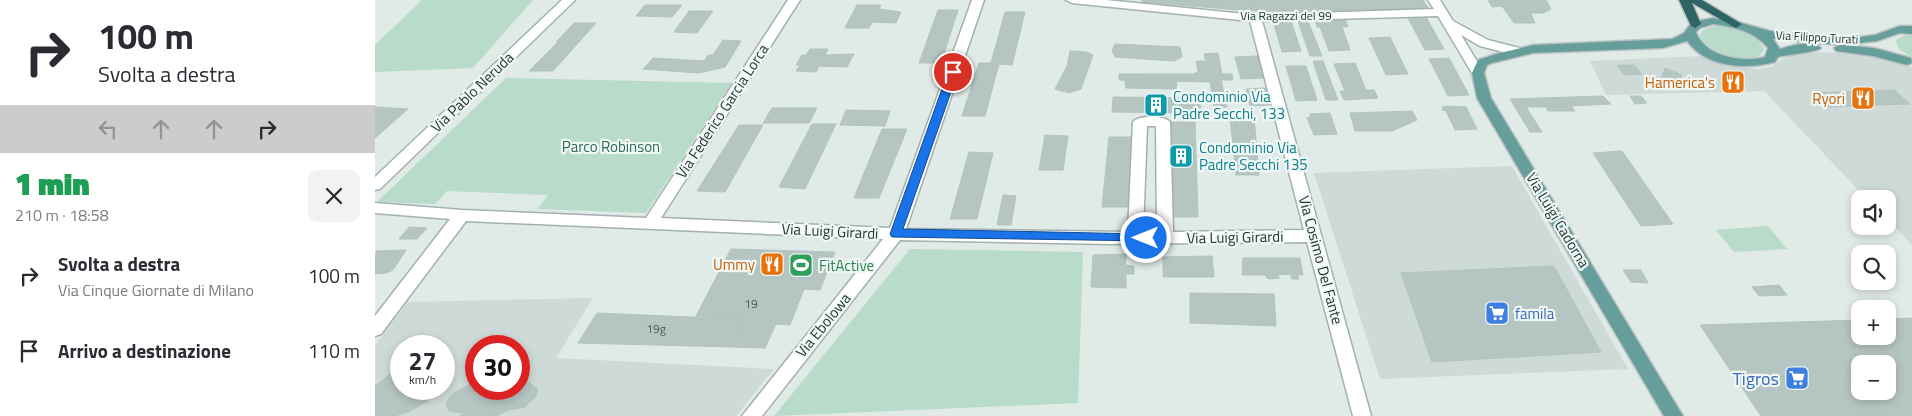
<!DOCTYPE html>
<html lang="it">
<meta charset="utf-8">
<style>
body{margin:0;font-family:"Titillium Web",sans-serif;background:#f2f2f3;color:#2b2b33;height:100vh;display:flex;flex-direction:column;font-size:19px;white-space:nowrap}
*{box-sizing:border-box;margin:0}
p{font-size:16px;color:#7c7c81}
.icon{flex:none;width:28px;height:28px;fill:none;stroke:currentColor;stroke-width:2;stroke-linecap:round;stroke-linejoin:round}
.map{position:relative;flex:1;overflow:hidden}
.side{display:flex;flex-direction:column;background:#fff;width:375px}
.side>*{flex:none}
.banner{background:#fff;color:#2b2b33;overflow:hidden}
.fabs{position:absolute;left:1476px;top:190px;display:grid;gap:10px}
.fabs a{display:grid;place-items:center;width:45px;height:45px;border-radius:10px;background:#fff;box-shadow:0 2px 8px #0003;font-size:25px}
.speed{position:absolute;left:15px;top:335px;display:flex;gap:10px;font-size:25px;font-weight:700;text-align:center}
.speed>*{display:grid;place-content:center;width:65px;height:65px;border-radius:50%;background:#fff;box-shadow:0 2px 8px #0003;line-height:1}
.speed small{font-size:12px;font-weight:400}
.speed .limit{border:8px solid #d22;background:#fff;color:#111}
.pin{position:absolute;display:grid;place-items:center;width:42px;height:42px;color:#fff;margin:-21px;border:2px solid #fff;border-radius:50%;box-shadow:0 1px 5px #0007}
.me{position:absolute;width:55px;margin:-28px;rotate:270deg;stroke-linejoin:round;filter:drop-shadow(0 0 4px #0008)}
.turn{display:flex;align-items:center;gap:18px;height:105px;padding:0 15px;font-size:22px}
.turn .icon{width:65px;height:65px;stroke-width:2.5}
.turn b{display:block;font-size:35px;line-height:42px}
.lanes{display:flex;align-items:center;height:48px;padding:0 15px;background:#0003;justify-content:center;gap:25px;direction:ltr}
.lanes .off{opacity:.35}
.round{display:grid;place-items:center;flex:none;width:52px;height:52px;border-radius:10px;background:#f2f2f3}
.overview{display:flex;align-items:center;justify-content:space-between;height:85px;padding:0 15px}
h1{font-size:30px;font-weight:800;line-height:38px;color:#1e9e55}
ul{padding:0;list-style:none}
li{display:flex;align-items:center;gap:15px;height:75px;padding:0 15px}
li div{flex:1}
li b{display:block;font-size:19px}
li em{font-style:normal}
main{display:flex;flex:1;min-height:0}
.map>svg:first-child{display:block}
.built{fill:#cedad7;fill-rule:evenodd}
.green{fill:#b9dbc9}
.building{fill:#b5c5c1;stroke:#b2c3c0;fill-rule:evenodd}
.lines{fill:none;stroke-linecap:round;stroke-linejoin:round}
.minor-casing{stroke:#a3b1af;stroke-width:3}
.major-casing{stroke:#bcc4c3;stroke-width:3}
.highway-casing{stroke:#bcc4c3;stroke-width:3}
.minor{fill:#fff;fill-rule:evenodd}
.major{fill:#669e9b;fill-rule:evenodd}
.highway{fill:#2e6464;fill-rule:evenodd}
.route{fill:#1a73e8;stroke:#114b97}
.labels{text-anchor:middle;dominant-baseline:central;stroke-width:4.5;stroke-linejoin:round;paint-order:stroke}
.far-street-label{font-size:12px;fill:#213938;stroke:#f0f7f5}
.number-label{font-size:12px;fill:#465c5a}
.food-label{font-size:15px;fill:#c56008;stroke:#f0f7f5;text-anchor:end}
.street-label{font-size:15px;fill:#213938;stroke:#f0f7f5}
.culture-label{font-size:15px;fill:#0d838f;stroke:#f0f7f5;text-anchor:start}
.park-label{font-size:15px;fill:#2d6e54;stroke:#f0f7f5}
.leisure-label{font-size:15px;fill:#27864d;stroke:#f0f7f5;text-anchor:start}
.shop-label{font-size:15px;fill:#366cbe;stroke:#f0f7f5;text-anchor:start}
.near-shop-label{font-size:18px;fill:#366cbe;stroke:#f0f7f5;text-anchor:end}
</style>
<main>
<section class="side">
<div class="banner">
<div class="turn"><svg class="icon" aria-label="right" viewBox="0 0 24 24"><path d="M7 20v-9h11M14 6l5 5-5 5"/></svg><div><b>100 m</b>Svolta a destra</div></div>
<div class="lanes"><svg class="icon off" aria-label="left" viewBox="0 0 24 24"><path d="M17 20v-9H6M10 6l-5 5 5 5"/></svg><svg class="icon off" aria-label="ahead" viewBox="0 0 24 24"><path d="M12 20V5M6 11l6-6 6 6"/></svg><svg class="icon off" aria-label="ahead" viewBox="0 0 24 24"><path d="M12 20V5M6 11l6-6 6 6"/></svg><svg class="icon" aria-label="right" viewBox="0 0 24 24"><path d="M7 20v-9h11M14 6l5 5-5 5"/></svg></div>
</div>
<div class="overview"><div><h1>1 min</h1><p>210 m · 18:58</p></div><a class="round"><svg class="icon" aria-label="close" viewBox="0 0 24 24"><path d="M6 6l12 12M18 6L6 18"/></svg></a></div>
<ul>
<li><svg class="icon" aria-label="right" viewBox="0 0 24 24"><path d="M7 20v-9h11M14 6l5 5-5 5"/></svg><div><b>Svolta a destra</b><p>Via Cinque Giornate di Milano</p></div><em>100 m</em></li>
<li><svg class="icon" aria-label="arrive" viewBox="0 0 24 24"><path d="M6 21V4h12l-3 4 3 4H6"/></svg><div><b>Arrivo a destinazione</b></div><em>110 m</em></li>
</ul>
</section>
<div class="map">
<svg width="1537" height="416" viewBox="0 0 1537 416">
<rect width="100%" height="100%" fill="#e0eae7"/>
<path class="built" d="M1438,52l30,1 34,5 35,9v178l-24,-25 -1,-21h-20l-103,-108 -158,4 -16,-34 112,-5 41,12 17,1 12,-3 14,-9z
M1137,166l116,203 -248,10 -66,-206z
M218,298l-37,60 218,11 -38,47h-361v-71l33,-43zM26,346h43v43h-43zM101,346h43v43h-43z"/>
<path class="green" d="M47,0h111l-60,68 -98,4v-27z
M1344,26c16,2 40,7 45,24 -11,20 -54,3 -64,-13 1,-10 11,-10 19,-11z
M1537,35v22l-12,-7 -5,-9 7,-5z
M131,78l226,5 -86,130 -109,-4 11,-14 -101,-4 -12,13 -58,-2z
M1393,226l19,23 -53,3 -18,-22z
M535,249l173,3 -5,151 -304,13z"/>
<path class="building" d="M767,0h111l-1,11 -110,-9z
M878,0h64l5,13 -70,-2z
M942,0h106l6,9 -107,4z
M1113,0h58l5,9 -7,4h-13l4,10h-21l-12,-17 -10,1z
M270,5h37l-10,12 -36,-1z
M482,5h24l-2,4 22,3 -5,11 -24,-1 -3,6h-24z
M563,10h20l-17,53h-22z
M314,11h24l-16,22 -23,-1z
M630,12h20l-13,53 -13,-1 -14,52h-23l17,-53h12z
M1051,17l18,32 -19,1 -17,-32z
M932,19l15,37h-12l-12,-35z
M970,19l3,8h-6l8,23 -21,1 -9,-24h-3l-2,-7z
M898,21h18l10,30 -19,1z
M199,23h22l-43,48h-24l28,-28v-2z
M1015,37l18,37 -22,1 -17,-37z
M348,40l18,1 -16,26 -26,6 -56,-4 10,-11 51,3 4,-6h5z
M740,44l65,3 2,10 -8,4 -59,-4 -3,-6z
M435,49h18l-3,6 29,-1 -7,13 -28,-1 -3,6 -20,-1 4,-6h-4l6,-10h4z
M695,51l17,1 6,3 -12,34 -12,4 -14,-4 12,-23z
M843,53l4,21h10l1,6h-12l6,27h-13l-4,-25 -91,-2v-6h74l5,-2 -2,-11h10l-2,-7z
M883,56l5,22 -22,1 -6,-22z
M1074,58l20,37 -21,1 -19,-37z
M938,61h10l15,39h-12z
M980,63l11,27h8l4,8 -34,2 -4,-9h5l-11,-27z
M1242,65h17l8,9 -18,1z
M911,66h20l11,34 -21,1z
M1290,68l17,7 -4,12 -18,-5z
M750,80l52,1 -1,8 -50,-1z
M890,88l5,17 -20,1 -4,-17z
M1519,90l16,14 -37,1 -5,-5 -10,1 5,5 -36,1 -15,-14z
M1228,96l8,8 -40,2 4,5h-27l-2,-4h-20l16,25h-12l-20,-33z
M1255,96h11l6,7 -12,1z
M738,97l87,1 1,15 -89,-1z
M1072,106l19,1 11,22 -22,1 -9,-19 -4,-1 1,-3z
M0,107l33,2 -33,29z
M397,108h45l-8,15h-46z
M471,110l44,1 -5,15 -45,-1z
M1037,111l5,9 -25,11h-37l-5,-18z
M955,113l7,21 -23,1 -7,-17 3,-1v-3z
M855,116l24,1 5,58h-23z
M791,122h29l3,95h-31z
M437,124h24l-31,65 -26,-2z
M364,125h24l-38,67 -28,-1z
M507,129h25l-28,69h-25z
M670,135l23,1 -5,34h-24z
M734,137h27l-6,70h-28z
M1247,151l51,73 -32,2 -48,-73z
M594,152l24,1 -16,66h-27z
M628,195l13,1 -5,29h-14z
M34,227l18,1 -10,11h-18z
M356,249l104,3 -15,38 -16,-1 -14,36 -14,-1 -11,24 -33,-1 14,-29 -50,-2z
M31,250l-13,20 -7,3 -11,1 1,-23z
M752,254l-2,11 9,1v8h-8v14l-35,-1 2,-32z
M837,256l2,21h-51v-20z
M868,258h57l3,17h-6l2,4h-7l-2,-5 -12,1 1,3 -11,1 -3,-4h-23z
M1179,266l47,86 -169,10 -31,-89z
M1248,270h18l7,13 -17,-1z
M1404,285l8,10 -28,1 -7,-9z
M815,293l84,1 2,32 -86,-3z
M222,313l92,4 57,1 -14,29 -154,-4z
M1537,318v98h-151l-61,-91 160,-5v16h27v-17zM1485,364h27v27h-27z
M144,360l2,1 2,7 -2,9 17,12 -2,7 -11,11 -16,3 -13,6h-36l5,-3 -16,-2 -3,-7 3,-6 5,-5 15,-8 7,-2v6h43z
M26,366v23h28l2,7 -3,5 -18,10 -15,5h-20v-30z"/>
<g class="lines">
<g class="minor-casing">
<path id="minor" d="M187,0h13l-195,189 -5,1v-13z
M413,0h12l-139,218 229,10 82,-228h12l-78,229 222,3 5,-110c6,-7 31,-7 37,0l3,110 131,-2 -54,-209 -178,-18 -6,-3h40l149,15 179,-6 -6,-9h12l13,21 35,19 35,9 2,3 -6,4 -39,-10 -19,-11 23,38 -6,4 -6,-4 -34,-57 -176,5 109,395h-18l-46,-174 -196,2 -211,-4 -138,176h-20l141,-177 -417,-18 -85,113 -6,2v-20l75,-97 -75,-6v-10l87,7 184,8zM772,126h9l1,106h-14z"/>
</g>
<g class="major-casing">
<path id="major" d="M1338,18l25,4 32,9 45,6h45l15,-2 25,-9h12v8l-12,-1 -23,8 -34,4 31,3 37,10 1,5 -5,2 -34,-9 -37,-5 -2,-3 5,-3 -66,-6 7,10c11,-3 32,-10 41,-1 -3,4 -35,7 -43,9l-3,5c-29,8 -68,6 -88,-21l-24,7 -130,5 -41,10 -5,2 -3,8 7,25 192,318h-19l-187,-318 -5,-25 6,-13 18,-6 37,-9 139,-6 12,-6 8,-11zM1338,24c21,3 41,7 55,24l-3,9c-22,6 -60,0 -69,-25l4,-4z"/>
</g>
<g class="highway-casing">
<path id="highway" d="M1304,0h23l40,24 -6,4 -4,-2 -40,-23 9,21 -6,4 -4,-2z"/>
</g>
<use href="#minor" class="minor"/>
<use href="#major" class="major"/>
<use href="#highway" class="highway"/>
</g>
<path class="route" d="M578,69l5,3 -55,157 243,5 6,4 -2,3 -258,-4 -2,-3 58,-162z"/>
<defs>
<g id="restaurant-square" transform="scale(1.25)"><rect x="-9" y="-9" width="18" height="18" rx="4" fill="#e8710a" stroke="#f0f7f5"/><path d="M-5-6h1v4h1v-4h1v4h1v-4h1v5L-1.5 .5V6h-2V.5L-5-1ZM5-6V6H3V1.5H1.5Q1.5-4 5-6Z" fill="#fff"/></g>
<g id="building-square" transform="scale(1.25)"><rect x="-9" y="-9" width="18" height="18" rx="4" fill="#0f9aa8" stroke="#f0f7f5"/><path d="M-4-6H4V6H1V3H-1V6H-4ZM-2.5-4.3h1.7v1.8h-1.7ZM.8-4.3h1.7v1.8H.8ZM-2.5-1h1.7V.8h-1.7ZM.8-1h1.7V.8H.8Z" fill="#fff"/></g>
<g id="stadium-square" transform="scale(1.25)"><rect x="-9" y="-9" width="18" height="18" rx="4" fill="#2e9e5b" stroke="#f0f7f5"/><path d="M0-5a6.5 5 0 1 0 0 10a6.5 5 0 1 0 0-10ZM-3.5-1.8h7v3.6h-7Z" fill="#fff"/></g>
<g id="supermarket-square" transform="scale(1.25)"><rect x="-9" y="-9" width="18" height="18" rx="4" fill="#3f7fe0" stroke="#f0f7f5"/><path d="M-6-5.5h2.5l.6 2H6L4.5 2H-2.5L-4.4-4H-6ZM-1.5 3.2a1.3 1.3 0 1 0 .1 0ZM3 3.2a1.3 1.3 0 1 0 .1 0Z" fill="#fff"/></g>
</defs>
<g fill-rule="evenodd">
<use href="#restaurant-square" x="1358" y="82"/>
<use href="#restaurant-square" x="1488" y="98"/>
<use href="#building-square" x="781" y="105"/>
<use href="#building-square" x="806" y="156"/>
<use href="#restaurant-square" x="397" y="264"/>
<use href="#stadium-square" x="426" y="265"/>
<use href="#supermarket-square" x="1122" y="313"/>
<use href="#supermarket-square" x="1422" y="378"/>
</g>
<g class="labels">
<g class="far-street-label">
<text x="911" y="15">Via Ragazzi del 99</text>
<text transform="translate(1442 37) rotate(3)">Via Filippo Turati</text>
</g>
<g class="number-label">
<text x="376" y="303">19</text>
<text x="281" y="328">19g</text>
</g>
<g class="food-label">
<text x="1340" y="82">Hamerica's</text>
<text x="1470" y="98">Ryori</text>
<text x="380" y="264">Ummy</text>
</g>
<g class="street-label">
<text transform="translate(97 92) rotate(-44)">Via Pablo Neruda</text>
<text transform="translate(347 111) rotate(-57)">Via Federico Garcia Lorca</text>
<text transform="translate(1183 220) rotate(59)">Via Luigi Cadorna</text>
<text transform="translate(455 231) rotate(3)">Via Luigi Girardi</text>
<text transform="translate(860 237) rotate(-1)">Via Luigi Girardi</text>
<text transform="translate(946 260) rotate(75)">Via Cosimo Del Fante</text>
<text transform="translate(448 325) rotate(-51)">Via Ebolowa</text>
</g>
<g class="culture-label">
<text x="798" y="96">Condominio Via<tspan x="798" dy="17">Padre Secchi, 133</tspan></text>
<text x="824" y="147">Condominio Via<tspan x="824" dy="17">Padre Secchi 135</tspan></text>
</g>
<g class="park-label">
<text x="236" y="146">Parco Robinson</text>
</g>
<g class="leisure-label">
<text x="444" y="265">FitActive</text>
</g>
<g class="shop-label">
<text x="1140" y="313">famila</text>
</g>
<g class="near-shop-label">
<text x="1404" y="378">Tigros</text>
</g>
</g>
</svg>
<div class="fabs">
<a><svg class="icon" aria-label="sound" viewBox="0 0 24 24"><path d="M4 9h4l5-4v14l-5-4H4zM17 9q2 3 0 6"/></svg></a>
<a><svg class="icon" aria-label="search" viewBox="0 0 24 24"><circle cx="10" cy="10" r="6"/><path d="M15 15l6 6"/></svg></a>
<a>+</a>
<a>−</a>
</div>
<div class="speed"><div>27<small>km/h</small></div><div class="limit">30</div></div>
<div class="pin" style="left:578px;top:72px;background:#d93025"><svg class="icon" aria-label="arrive" viewBox="0 0 24 24"><path d="M6 21V4h12l-3 4 3 4H6"/></svg></div>
<svg class="me" style="left:771px;top:238px" viewBox="-20 -20 40 40"><circle r="17" fill="#1a73e8" stroke="#fff" stroke-width="3"/><path d="M0-11L8 9 0 5-8 9z" fill="#fff"/></svg>
</div>
</main>
